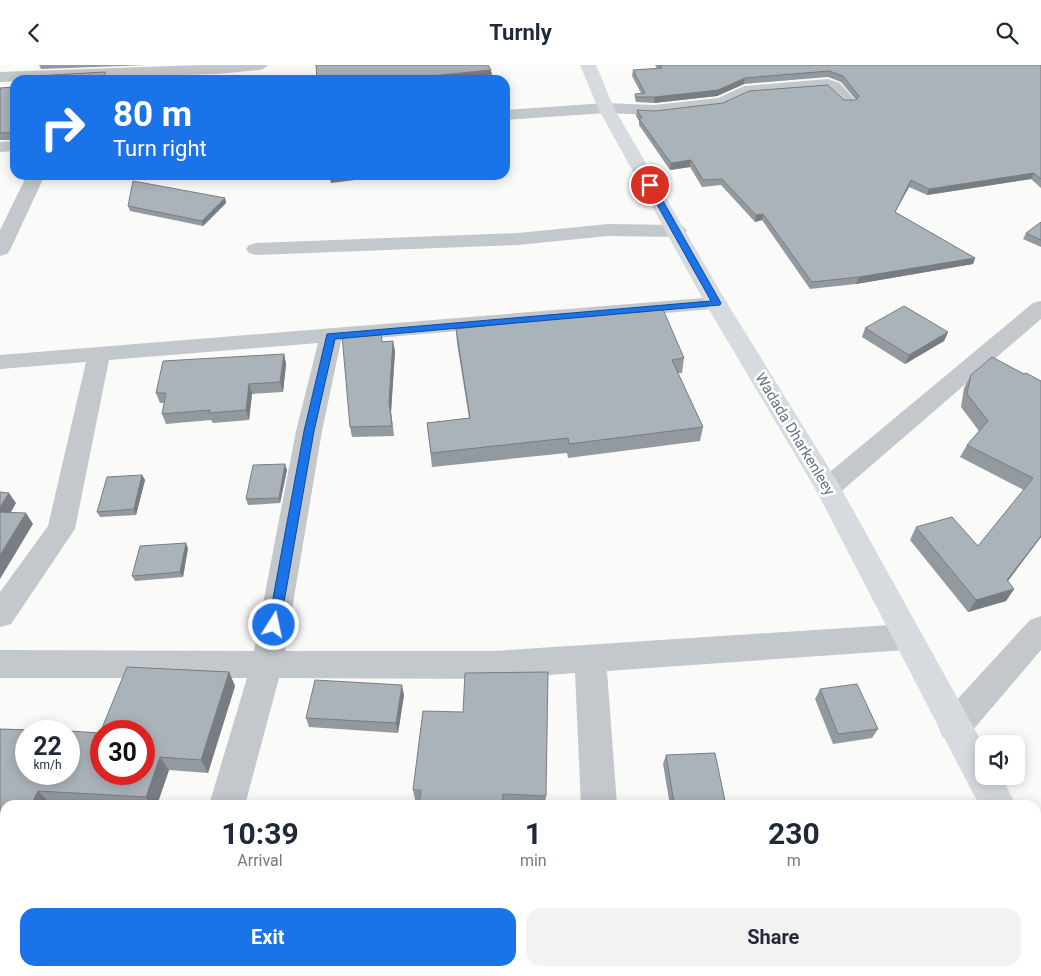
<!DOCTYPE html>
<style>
body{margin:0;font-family:Roboto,sans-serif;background:#f2f2f3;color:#1f2937;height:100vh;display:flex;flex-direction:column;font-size:19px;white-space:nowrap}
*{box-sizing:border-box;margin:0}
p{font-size:16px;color:#747a83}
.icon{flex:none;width:28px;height:28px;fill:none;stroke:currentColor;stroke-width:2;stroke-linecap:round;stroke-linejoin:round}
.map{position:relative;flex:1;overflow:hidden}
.drawer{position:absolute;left:0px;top:735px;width:1041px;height:176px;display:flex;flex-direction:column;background:#fff;border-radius:15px 15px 0 0;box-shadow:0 2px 12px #0003}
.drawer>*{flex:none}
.guide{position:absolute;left:10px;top:10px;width:500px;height:105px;border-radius:15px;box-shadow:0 2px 12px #0003;background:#1a73e8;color:#fff;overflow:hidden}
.controls{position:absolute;left:975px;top:670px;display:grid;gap:10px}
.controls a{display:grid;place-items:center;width:50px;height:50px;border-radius:10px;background:#fff;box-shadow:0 2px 12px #0003;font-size:25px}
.speed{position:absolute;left:15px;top:655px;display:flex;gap:10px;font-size:25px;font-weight:700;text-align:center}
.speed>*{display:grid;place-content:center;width:65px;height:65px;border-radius:50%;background:#fff;box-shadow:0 2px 12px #0003;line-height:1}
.speed small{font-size:12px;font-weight:400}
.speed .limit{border:8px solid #d22;background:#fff;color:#111}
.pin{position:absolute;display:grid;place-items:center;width:42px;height:42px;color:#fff;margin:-21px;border:2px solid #fff;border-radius:50%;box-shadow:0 1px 5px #0007}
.me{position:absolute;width:55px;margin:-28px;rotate:10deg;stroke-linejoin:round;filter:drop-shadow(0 0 4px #0008)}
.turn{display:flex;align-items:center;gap:18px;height:105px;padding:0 20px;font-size:22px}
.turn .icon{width:65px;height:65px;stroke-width:2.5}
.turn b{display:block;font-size:35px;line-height:42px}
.eta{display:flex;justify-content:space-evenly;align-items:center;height:85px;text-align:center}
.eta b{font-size:30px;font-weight:700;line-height:35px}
.button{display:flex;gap:10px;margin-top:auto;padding:10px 20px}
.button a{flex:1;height:58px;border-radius:15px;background:#1a73e8;color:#fff;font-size:20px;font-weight:700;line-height:58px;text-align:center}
.button a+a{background:#f2f2f3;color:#1f2937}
header{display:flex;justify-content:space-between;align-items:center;height:65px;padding:0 20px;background:#fff;font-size:22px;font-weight:700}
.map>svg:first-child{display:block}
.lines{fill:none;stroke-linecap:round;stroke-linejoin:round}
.minor{fill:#c3c8cc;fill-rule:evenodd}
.secondary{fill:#d6dbdf;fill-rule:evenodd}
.wall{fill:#929a9f}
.shaded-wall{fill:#777d82}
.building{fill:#aab3b9;stroke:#777d82;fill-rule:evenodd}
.route{fill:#1a73e8;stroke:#114b97}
.labels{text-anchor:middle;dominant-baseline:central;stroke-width:5;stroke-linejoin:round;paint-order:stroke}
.street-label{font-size:15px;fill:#657683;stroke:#fff}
</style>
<header><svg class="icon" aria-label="back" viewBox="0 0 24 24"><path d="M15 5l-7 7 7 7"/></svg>Turnly<svg class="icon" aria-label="search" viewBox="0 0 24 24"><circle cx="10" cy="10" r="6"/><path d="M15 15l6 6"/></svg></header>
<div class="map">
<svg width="1041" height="911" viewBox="0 0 1041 911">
<rect width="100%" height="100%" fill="#fafaf8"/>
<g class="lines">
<path class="minor" d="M201,0h67l-3,3 -5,2 -43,4 -132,4v2l-15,-1 -70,3v-10z
M828,14l12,4 16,18 -2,3h-12l-15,-15 -80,6 -25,12 -68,8 -48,-2 -101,7v-10l101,-7 48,2 64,-7 26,-12z
M15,76v10l-15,1v-10z
M27,110h18l-35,75 -3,4 -7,2v-26z
M608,159l69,1 7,2 3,4 -3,4 -7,2 -69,-1 -90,9 -262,10 -7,-2 -3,-4 3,-4 7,-2 262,-10z
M716,232l8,1 3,5 -3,5 -383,33 -19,90 -37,220h208l413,-27 11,4 4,9 -4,9 -11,4 -299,21 10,134h-36l-6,-132 -82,6 -214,-1 -34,127h-36l38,-127h-247v-28l254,1 42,-220 22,-88 -209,17 -34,169 -64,95 -11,3v-35l48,-66 38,-164 -86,7v-14z
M1041,236v18l-204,176 -9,3 -9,-3 -4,-7 4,-7 214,-178z
M1041,551v34l-74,87 -12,4 -12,-4 -5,-11 5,-11 87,-95z
M160,906h40l-2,5h-40z
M594,906h40v5h-40z"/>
<path class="secondary" d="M580,0h16l18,43 113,195 110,178 147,265v30h17l15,29h-37l-163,-315 -111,-187 -107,-195z
M1036,791l5,2v43l-5,-2z"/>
</g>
<path class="wall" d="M39,0h108l-106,4z
M655,0h386v123l-10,-9 -104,16 -18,-8 -14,25 80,46 -2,6 -117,20 -46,5 -48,-69 -7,2 -34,-37 -19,2 -12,-20 -20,3 -31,-45v-4l-3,-5 1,-6 18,1 201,-11 -15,-18 -13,-5 -84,7 -27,12 -63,7 -18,-1 -1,-3v-5l6,-1 -9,-17 1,-6 24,-1z
M15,22v53h-15v-52z
M225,133l1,5 -23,23 -73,-15 -2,-5z
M1041,157v25l-18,-8 3,-6z
M865,263l83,4 -4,9 -39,23 -43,-27z
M456,264l228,29 -2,15h-4l25,54 -3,14 -132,17 -1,-5 -135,14 -5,-44 42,-5 -12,-75z
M382,277l13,9 -4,61 3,24 -42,1 -2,-10z
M284,289l2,10 -3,28 -31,2 -3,26 -36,3 -2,-3 -45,4 -4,-10 2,-11h-4l-4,-10z
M1024,309l17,7v156l-34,44 7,8 -8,12 -38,11 -58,-72 6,-13 62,19 46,-56 -64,-33 7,-12 12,-14 -18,-24 3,-19 7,-13z
M287,405l-7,33 -32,2 -2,-6z
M142,410l3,5 -9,35 -36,2 -3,-5z
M188,483l-5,29 -48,4 -3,-5z
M229,607l6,14 -27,87 -39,-3 -12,35h-75l-32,-2 -45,2v105l-5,12v-193l100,4z
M820,624l58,40 -6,9 -39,6 -18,-45z
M404,630l-6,38 -89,-6 -3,-9z
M666,690l59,46 -2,4h-53l-7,-41z
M413,725l133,6 -1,9h-21l-109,-5z"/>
<path class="shaded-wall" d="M491,5l1,5 -50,5h-52z
M745,13l-1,6 -27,12 -63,7 1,-6z
M691,95l-1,7 -20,3 1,-7z
M1034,108l-3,6 -104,16 2,-6z
M329,110h42v3l-40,5z
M911,115l-2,7 -17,31z
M225,133l1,5 -23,23 -1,-5z
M763,149l-1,6 -7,2 1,-7z
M975,193l-2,6 -117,20 3,-7z
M948,267l-4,9 -39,23 4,-9z
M393,276l2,10 -4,61 3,24 -5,-34z
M284,289l2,10 -3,28 -3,-10z
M249,319l3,10 -3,26 -3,-10z
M285,399l2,6 -7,33 -1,-5z
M142,410l3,5 -9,35 -2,-6z
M9,428l7,10 -11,20 -5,-7v-9z
M26,448l7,11 -33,55v-24z
M1041,471v1l-42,56 8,-13z
M186,478l2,5 -5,29 -3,-5z
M1014,524l-8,12 -38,11 8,-12z
M229,607l6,14 -27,87 -7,-13z
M402,620l2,10 -6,38 -2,-10z
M160,692l9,13 -12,35h-5l-6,-8z
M38,726l12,12 -1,2h-18z
M5,801v44l-5,12v-45z
M0,873l3,2 -3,8z
M148,906h10l-2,5h-9z"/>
<path class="building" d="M316,0h172l3,5 -101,10h-73z
M660,0h381v114l-7,-6 -105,16 -18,-9 -16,32 80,46 -116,19 -47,5 -49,-68 -7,1 -34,-36 -19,1 -12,-20 -20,3 -32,-44 3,-1 -5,-8 18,1 68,-8 26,-12 79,-6 16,15h12l3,-4 -16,-20 -14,-5 -84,7 -27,12 -63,7h-19l-1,-3 10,-1 -12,-23 29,-2z
M105,7v8h-70v-4z
M15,22v45l-15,1v-45z
M133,116l92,17 -23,23 -74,-15z
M1041,157v18l-15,-7z
M904,241l44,26 -39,23 -44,-27z
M662,242l22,51 -12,2 31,67 -134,17 -1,-6 -137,15 -4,-30 43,-5 -14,-89z
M381,266l1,11 11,-1 -4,61 3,24 -42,1 -8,-92z
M284,289l-4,28 -31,2 -3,26 -37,3 1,-3 -48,4 4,-21h-10l7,-32z
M992,292l32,17 2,-1 15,8v155l-34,44 7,9 -38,11 -60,-73 36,-10 26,29 55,-68 -66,-33 21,-24 -21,-27 4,-19z
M285,399l-6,34 -33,1 7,-34z
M142,410l-8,34 -37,3 10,-35z
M0,427l9,1 -9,14z
M0,447l26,1 -26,42z
M186,478l-6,29 -48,4 8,-30z
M127,602l102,5 -28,88 -41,-3 -14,40 -108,-6 -7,14h-26v61l-5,11v-148l65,2h-39v43h43v-43l31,2zM101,666h43v43h-43z
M548,607l-2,124 -43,-2 -1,11h-83l2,-15h-8l10,-79 40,1 2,-39z
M315,615l87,5 -6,38 -90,-5z
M857,619l21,45 -40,5 -18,-45z
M715,688l10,48 -51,2 -8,-48z
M65,906h83l-1,5h-84z
M291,906h165l-1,5h-165z"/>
<path class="route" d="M647,118l7,2 67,118 -1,2 -385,34 -21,92 -34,194 -2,3 -4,2 -5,-2 -1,-3 36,-194 23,-97 384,-33 -65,-116z"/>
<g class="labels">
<g class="street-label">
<text transform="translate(795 369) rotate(59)">Wadada Dharkenleey</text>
</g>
</g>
</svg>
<div class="controls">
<a><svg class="icon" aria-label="sound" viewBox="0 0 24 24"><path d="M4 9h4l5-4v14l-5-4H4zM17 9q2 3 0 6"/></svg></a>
</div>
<div class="speed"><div>22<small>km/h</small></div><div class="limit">30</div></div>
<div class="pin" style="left:650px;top:120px;background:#d93025"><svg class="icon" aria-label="arrive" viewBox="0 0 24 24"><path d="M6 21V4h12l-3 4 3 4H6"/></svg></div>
<svg class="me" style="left:274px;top:560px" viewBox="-20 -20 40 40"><circle r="17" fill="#1a73e8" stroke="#fff" stroke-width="3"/><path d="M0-11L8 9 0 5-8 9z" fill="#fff"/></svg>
<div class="guide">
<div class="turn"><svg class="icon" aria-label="right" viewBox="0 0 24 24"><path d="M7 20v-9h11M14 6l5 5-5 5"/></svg><div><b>80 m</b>Turn right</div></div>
</div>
<section class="drawer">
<div class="eta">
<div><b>10:39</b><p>Arrival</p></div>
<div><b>1</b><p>min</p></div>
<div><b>230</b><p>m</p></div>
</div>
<div class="button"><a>Exit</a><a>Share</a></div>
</section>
</div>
